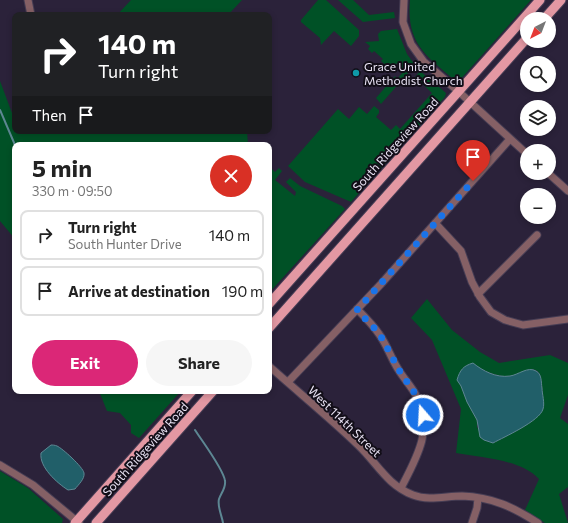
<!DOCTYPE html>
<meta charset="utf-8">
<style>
body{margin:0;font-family:Commissioner,sans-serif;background:#f6f6f6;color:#222;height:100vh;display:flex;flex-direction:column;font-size:15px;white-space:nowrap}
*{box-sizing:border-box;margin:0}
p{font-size:13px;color:#767676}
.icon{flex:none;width:22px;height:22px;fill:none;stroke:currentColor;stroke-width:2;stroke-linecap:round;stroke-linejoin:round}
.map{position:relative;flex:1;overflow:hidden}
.panel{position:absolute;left:12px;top:142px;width:260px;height:252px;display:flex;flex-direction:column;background:#fff;border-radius:8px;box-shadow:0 2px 6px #0003}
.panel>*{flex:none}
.top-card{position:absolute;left:12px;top:12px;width:260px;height:122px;border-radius:8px;box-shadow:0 2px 6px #0003;background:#202124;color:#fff;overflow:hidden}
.needle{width:26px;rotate:222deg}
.controls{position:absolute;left:520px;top:12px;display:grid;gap:8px}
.controls a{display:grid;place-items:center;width:36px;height:36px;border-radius:50%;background:#fff;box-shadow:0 2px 6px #0003;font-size:20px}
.pin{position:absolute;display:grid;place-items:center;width:34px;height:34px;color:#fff;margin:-41px -17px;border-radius:50% 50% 50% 0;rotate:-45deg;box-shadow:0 0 4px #0007}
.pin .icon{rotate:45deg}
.me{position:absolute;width:44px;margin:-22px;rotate:341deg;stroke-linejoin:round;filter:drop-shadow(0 0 3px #0008)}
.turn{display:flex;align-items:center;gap:14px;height:84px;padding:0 20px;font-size:18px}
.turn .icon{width:52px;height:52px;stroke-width:2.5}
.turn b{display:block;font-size:28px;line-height:34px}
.then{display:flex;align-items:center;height:38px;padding:0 20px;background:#0003;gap:8px;font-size:15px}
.round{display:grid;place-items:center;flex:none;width:42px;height:42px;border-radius:21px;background:#f6f6f6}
.head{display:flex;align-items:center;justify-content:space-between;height:68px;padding:0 20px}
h1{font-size:24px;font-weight:700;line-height:30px}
.cta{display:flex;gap:8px;margin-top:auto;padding:8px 20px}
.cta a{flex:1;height:46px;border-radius:24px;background:#db2777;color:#fff;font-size:16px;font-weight:700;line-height:46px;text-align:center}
.cta a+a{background:#f6f6f6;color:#222}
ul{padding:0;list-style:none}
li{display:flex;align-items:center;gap:12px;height:50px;margin:0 8px 6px;padding:0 12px;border:2px solid #e0e0e0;border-radius:8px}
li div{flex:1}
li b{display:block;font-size:15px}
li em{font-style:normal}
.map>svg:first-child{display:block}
.green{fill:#005126;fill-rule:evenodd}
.water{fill:#215f69;stroke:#5d8793}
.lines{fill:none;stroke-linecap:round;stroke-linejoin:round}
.stream{stroke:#5d8793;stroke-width:2}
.minor-casing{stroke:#463d54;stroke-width:9}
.major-casing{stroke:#463d54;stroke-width:11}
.minor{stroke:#856065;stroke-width:7}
.major{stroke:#e398a3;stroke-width:9}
.route{stroke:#1a73e8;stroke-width:7;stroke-dasharray:0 12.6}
.culture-dot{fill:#0f9aa8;stroke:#120e18;stroke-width:1.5}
.labels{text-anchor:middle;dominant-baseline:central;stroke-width:4;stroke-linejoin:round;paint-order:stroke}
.poi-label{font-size:12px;fill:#eae4f5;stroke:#120e18;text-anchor:start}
.street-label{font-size:12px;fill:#eae4f5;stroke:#120e18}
</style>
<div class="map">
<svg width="568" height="523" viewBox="0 0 568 523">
<rect width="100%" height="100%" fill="#2b223a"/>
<path class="green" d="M131,0h111l-14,15h-111z
M318,0h8l33,30v6l-8,10 -17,-15 -13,14 -1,-7 -19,-16v-2z
M338,0h15l16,15 25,-3 1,6 -32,4z
M410,0h121l-72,81h-3c-30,-25 -50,-38 -46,-81z
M397,29l10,25 8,11 -34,39 -5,-6 19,-22 2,3 8,-9 -8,-7 -6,7 -10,-9 2,-2 -9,-8 -2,2 -4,-4 2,-3 -5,-4 14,-1 -1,-7 3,-3z
M420,71l26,22 -1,4 -94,105 -46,-20 -17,-16 50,-57 11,10 10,-12 8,7 7,-8 5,4v3l-3,4 15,13 5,-5 4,4 32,-36 -17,-16z
M0,81l15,40v10h232l1,14h-233v94l-15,-18z
M269,166l6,6 4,-4 3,3 -7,9 20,16 1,-4 -10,-10 4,-4 10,8 42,20 3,3 -76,84z
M427,299l25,31 28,22 19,11 51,-8 18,8v32l-8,23 8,6v63l-9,7 9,29h-23l-20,-13 14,-31c-19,-20 -57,-21 -83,-26l5,-44 -29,-69 -21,-22zM481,369c9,4 18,8 28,7 9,0 26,-14 31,-1 2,5 3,23 3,29l-25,26 -25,13 -9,-3 -7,-13v-7l-10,-18 -6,-16z
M99,391h82l-42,47 -8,-5v-8l-11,-12 -13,-2z
M0,471l28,17 35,31 -1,4h-62z"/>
<path class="water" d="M473,363c10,8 23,15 37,13 8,-1 18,-10 26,-5 6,3 5,11 6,17 0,6 3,15 1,21 -3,12 -39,28 -50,34l-9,-3 -4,-3 -3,-17 -10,-18 -6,-16 -4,-6c3,-10 6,-14 16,-17z
M51,445c1,0 4,0 6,1 5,2 26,21 27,27 1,6 -6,12 -9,16l-7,1c-11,-7 -29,-23 -27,-37z"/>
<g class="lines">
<path class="stream" d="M0,110l15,35
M170,391l1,1
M195,430c7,11 29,40 30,51 1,7 -4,12 -6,18 -2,7 3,17 4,24"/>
<g class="minor-casing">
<path id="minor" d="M28,0l3,15
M404,0l-1,22 8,22 13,18 34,29 69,63
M548,173l20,18
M435,223l26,28 11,31 8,15 11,15 14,8 18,5 45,-6
M478,294l59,-59
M357,309c8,8 16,16 22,25 8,11 12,24 19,35 6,10 14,18 19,28 17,32 -1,62 -16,91
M269,366c29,26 60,51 89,79 19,18 29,40 55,50 15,6 33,1 49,1 30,1 51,11 76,27
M288,382l93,-98 129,-145
M0,465l33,20 46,38
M472,523l5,-15 1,-10"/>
</g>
<g class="major-casing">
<path id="major" d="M544,19l17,-19
M269,304l271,-304
M269,328l258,-290
M75,523l117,-132
M96,523l117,-132"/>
</g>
<use href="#minor" class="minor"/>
<use href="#major" class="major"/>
</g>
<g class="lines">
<path class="route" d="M423,415l-5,-17 -19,-28 -16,-30 -5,-8 -21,-22 116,-129"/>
</g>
<circle class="culture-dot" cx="356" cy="73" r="4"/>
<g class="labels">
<g class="poi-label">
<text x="364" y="66">Grace United<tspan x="364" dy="14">Methodist Church</tspan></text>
</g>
<g class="street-label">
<text transform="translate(395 144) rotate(-48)">South Ridgeview Road</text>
<text transform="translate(345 421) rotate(44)">West 114th Street</text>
<text transform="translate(145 449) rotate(-48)">South Ridgeview Road</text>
</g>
</g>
</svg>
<div class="controls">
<a><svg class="needle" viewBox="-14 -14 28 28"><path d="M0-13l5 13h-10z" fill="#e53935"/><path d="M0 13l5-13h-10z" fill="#767676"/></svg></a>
<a><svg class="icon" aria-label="search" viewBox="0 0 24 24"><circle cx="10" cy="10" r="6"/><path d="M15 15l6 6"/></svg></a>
<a><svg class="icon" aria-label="layers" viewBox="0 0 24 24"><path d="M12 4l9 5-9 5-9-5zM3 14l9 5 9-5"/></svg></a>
<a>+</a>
<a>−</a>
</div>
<div class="pin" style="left:473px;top:181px;background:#d93025"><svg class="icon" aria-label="arrive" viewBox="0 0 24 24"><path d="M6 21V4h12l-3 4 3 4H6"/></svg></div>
<svg class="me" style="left:423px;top:415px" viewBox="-20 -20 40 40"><circle r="17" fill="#1a73e8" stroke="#fff" stroke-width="3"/><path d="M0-11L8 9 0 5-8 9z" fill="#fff"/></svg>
<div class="top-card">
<div class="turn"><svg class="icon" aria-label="right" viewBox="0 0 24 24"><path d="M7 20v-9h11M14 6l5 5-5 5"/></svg><div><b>140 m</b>Turn right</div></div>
<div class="then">Then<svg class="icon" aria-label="arrive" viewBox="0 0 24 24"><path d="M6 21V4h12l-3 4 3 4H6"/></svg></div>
</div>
<section class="panel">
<div class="head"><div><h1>5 min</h1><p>330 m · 09:50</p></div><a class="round" style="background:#d93025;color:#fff"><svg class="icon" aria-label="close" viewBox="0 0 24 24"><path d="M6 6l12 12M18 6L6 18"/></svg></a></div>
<ul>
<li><svg class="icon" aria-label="right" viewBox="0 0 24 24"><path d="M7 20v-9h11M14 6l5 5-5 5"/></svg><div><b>Turn right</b><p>South Hunter Drive</p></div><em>140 m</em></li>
<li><svg class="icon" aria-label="arrive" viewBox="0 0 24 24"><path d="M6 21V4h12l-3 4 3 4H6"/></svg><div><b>Arrive at destination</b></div><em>190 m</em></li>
</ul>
<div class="cta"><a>Exit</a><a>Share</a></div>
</section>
</div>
